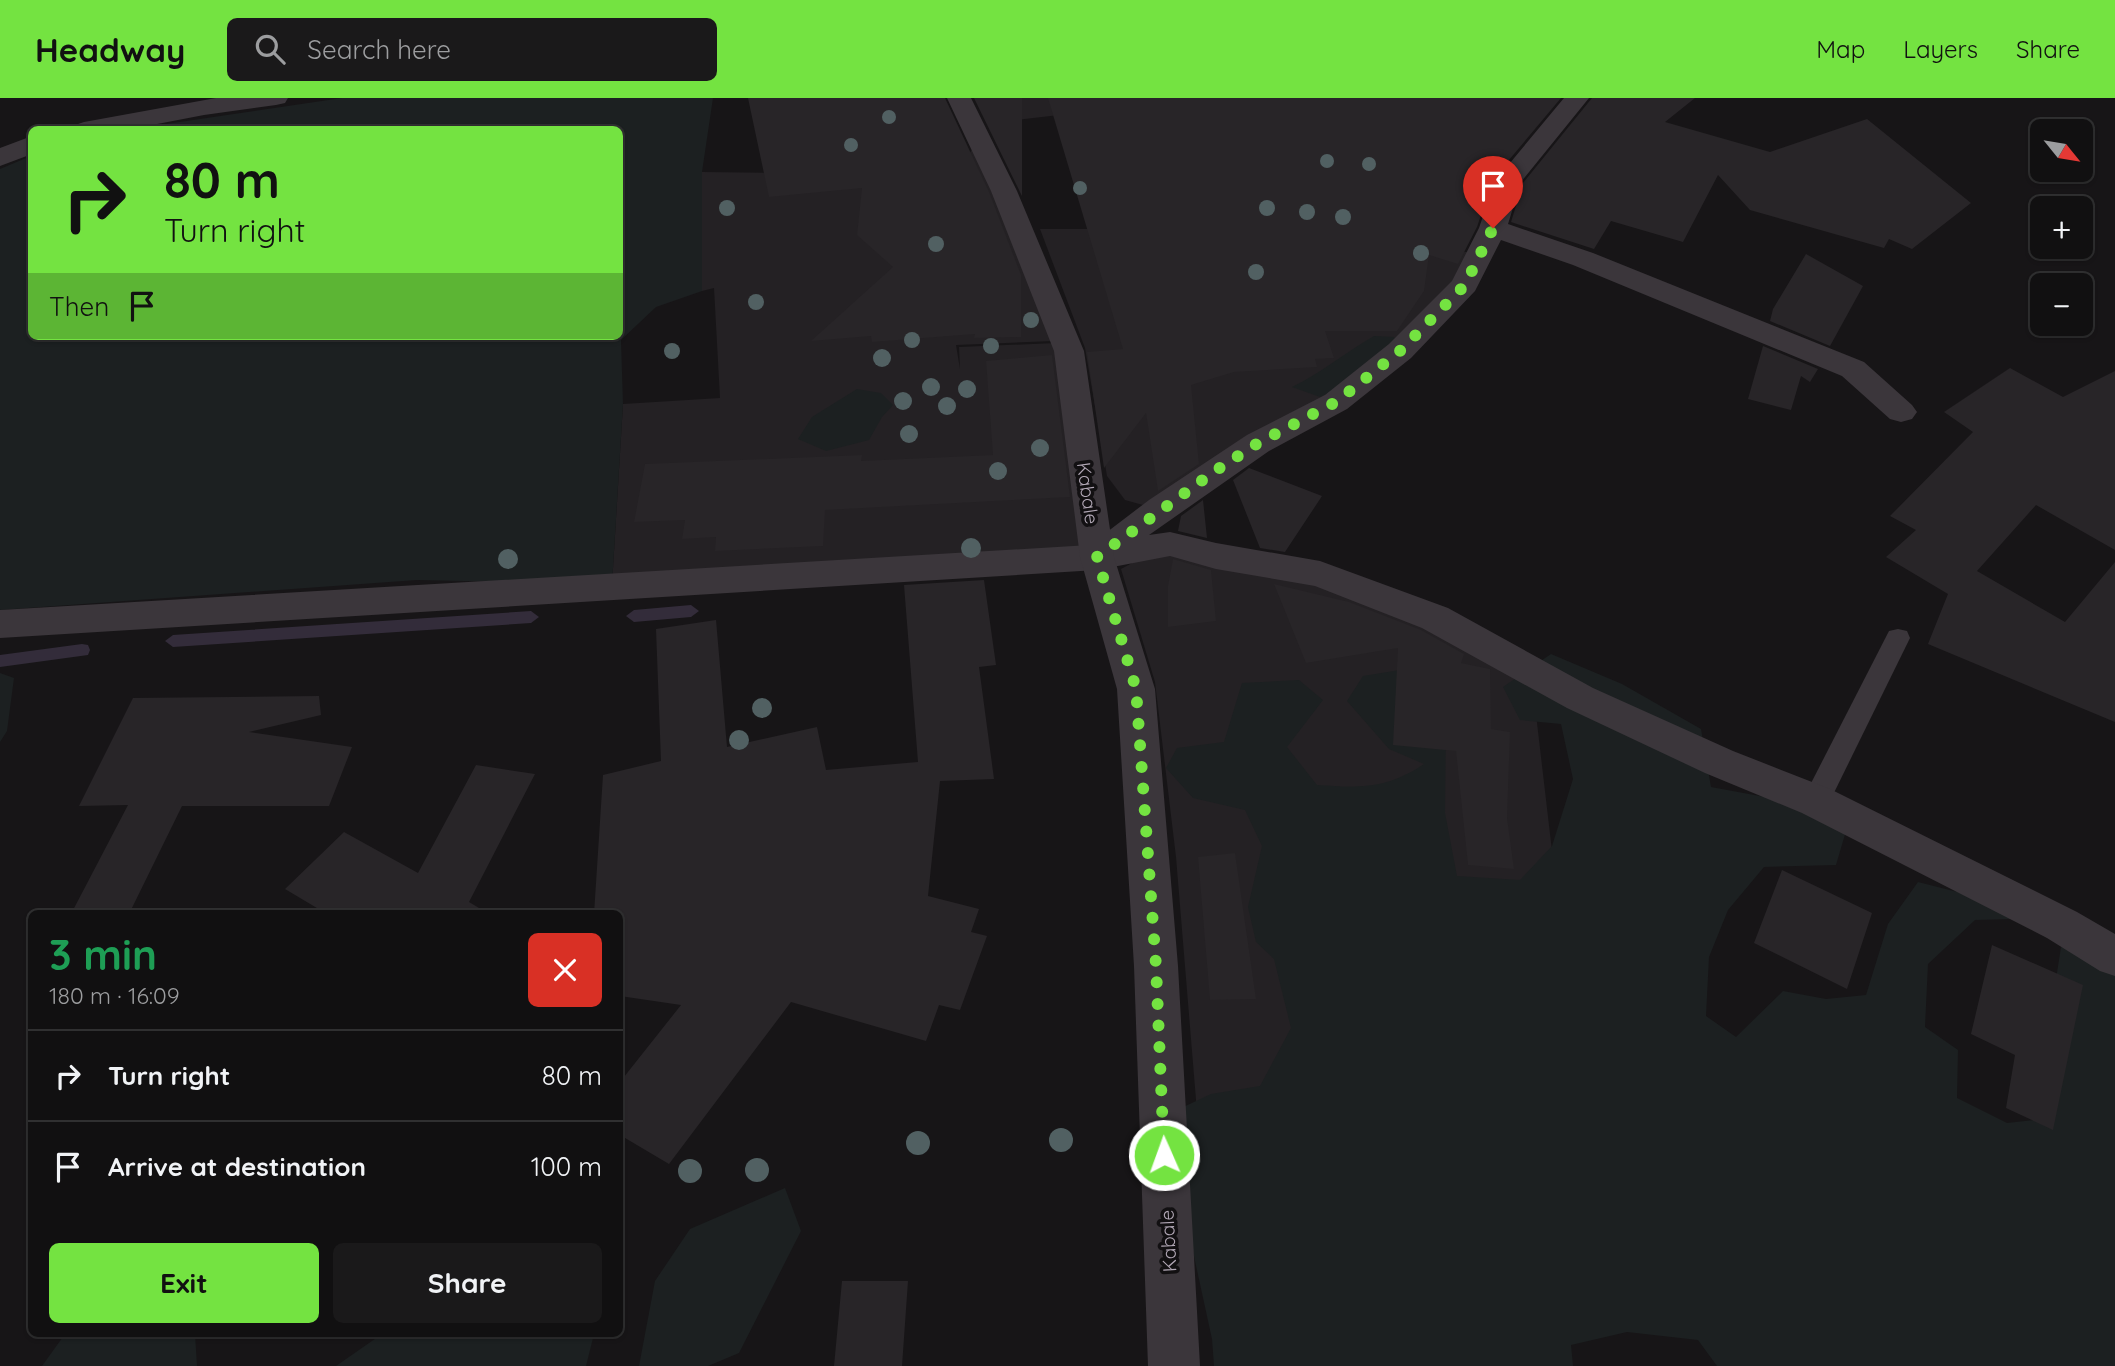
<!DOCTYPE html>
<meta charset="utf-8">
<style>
body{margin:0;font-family:Quicksand,sans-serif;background:#1a191a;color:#f1f3f6;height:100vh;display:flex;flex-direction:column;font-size:26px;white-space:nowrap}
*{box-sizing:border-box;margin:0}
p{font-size:23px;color:#9c9d9f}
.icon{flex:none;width:38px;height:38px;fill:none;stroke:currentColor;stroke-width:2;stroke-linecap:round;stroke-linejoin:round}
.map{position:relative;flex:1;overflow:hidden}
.panel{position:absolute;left:28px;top:812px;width:595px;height:427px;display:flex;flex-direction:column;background:#111011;border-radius:10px;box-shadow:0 2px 5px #0004,0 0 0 2px #303031}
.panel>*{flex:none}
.hud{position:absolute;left:28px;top:28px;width:595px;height:214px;border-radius:10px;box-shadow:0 2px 5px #0004,0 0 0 2px #303031;background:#74e341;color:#111;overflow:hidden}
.needle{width:46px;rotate:120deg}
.tools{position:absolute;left:2030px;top:21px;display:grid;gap:14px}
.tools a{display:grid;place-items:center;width:63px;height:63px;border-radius:10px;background:#111011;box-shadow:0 2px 5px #0004,0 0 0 2px #303031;font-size:35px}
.pin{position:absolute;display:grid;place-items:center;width:60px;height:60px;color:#fff;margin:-72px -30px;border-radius:50% 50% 50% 0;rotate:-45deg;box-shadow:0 0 7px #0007}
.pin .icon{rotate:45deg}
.me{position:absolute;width:77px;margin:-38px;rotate:358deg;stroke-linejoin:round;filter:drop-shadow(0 0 5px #0008)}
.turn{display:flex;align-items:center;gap:24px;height:147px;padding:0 21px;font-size:32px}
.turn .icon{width:91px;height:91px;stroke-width:2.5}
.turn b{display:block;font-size:49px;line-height:60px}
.then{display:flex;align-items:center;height:66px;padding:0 21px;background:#0003;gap:14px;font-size:26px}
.round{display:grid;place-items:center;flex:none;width:74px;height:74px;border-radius:10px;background:#1a191a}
.headline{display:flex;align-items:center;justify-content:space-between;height:119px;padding:0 21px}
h1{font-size:42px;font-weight:700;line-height:52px;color:#1e9e55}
.button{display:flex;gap:14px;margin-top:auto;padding:14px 21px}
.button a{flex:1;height:80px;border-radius:10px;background:#74e341;color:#111;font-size:28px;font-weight:700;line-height:80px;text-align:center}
.button a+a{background:#1a191a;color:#f1f3f6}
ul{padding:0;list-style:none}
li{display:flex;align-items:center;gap:21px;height:91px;padding:0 21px;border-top:2px solid #303031}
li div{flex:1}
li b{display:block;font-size:26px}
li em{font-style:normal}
header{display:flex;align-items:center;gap:42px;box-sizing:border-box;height:98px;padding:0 35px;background:#74e341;color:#111}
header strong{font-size:33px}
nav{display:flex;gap:38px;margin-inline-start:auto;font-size:24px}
.search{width:490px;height:63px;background:#1a191a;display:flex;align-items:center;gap:18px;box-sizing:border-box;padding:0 24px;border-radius:10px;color:#9c9d9f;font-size:26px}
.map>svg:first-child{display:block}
.built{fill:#242124}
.green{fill:#1c2021}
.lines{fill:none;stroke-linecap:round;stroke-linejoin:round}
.stream{fill:#332c3a;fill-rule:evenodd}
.building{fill:#282528}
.service{fill:#3b363b;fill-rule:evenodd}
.minor{fill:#3b363b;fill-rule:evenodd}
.tertiary{fill:#3b363b;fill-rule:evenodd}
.tree{fill:#516062}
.route{stroke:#74e341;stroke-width:12;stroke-dasharray:0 21.6}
.labels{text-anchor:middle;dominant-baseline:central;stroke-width:7;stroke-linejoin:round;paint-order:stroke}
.street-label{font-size:19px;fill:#b2a8b6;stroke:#121012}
</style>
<header>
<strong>Headway</strong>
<div class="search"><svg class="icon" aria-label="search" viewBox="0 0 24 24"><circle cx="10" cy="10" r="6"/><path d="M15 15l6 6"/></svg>Search here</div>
<nav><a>Map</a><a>Layers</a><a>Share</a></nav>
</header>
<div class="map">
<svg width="2115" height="1268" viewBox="0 0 2115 1268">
<rect width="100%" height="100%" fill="#171517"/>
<path class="built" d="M982,0h96l7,14 -94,11z
M973,50l38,81 42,112 -97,4 4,24 -1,-22 97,-4 37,220 -481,21 11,-180 97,-6 -6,-110 -12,3v-119l71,1 194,-16z
M1040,131h54l337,16 40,8 -12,22 -23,29 -115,97 -178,104 -18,-5 -18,-24 -22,-128z
M1170,455l149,27 94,37 119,63 55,470 -389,-26 -22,-267 -21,-175 -34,-113 24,-13z"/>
<path class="green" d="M342,0h371l-11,74v119l-46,16 -35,33 2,64 -11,180 -195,-4 -417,30v-441l31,-13 1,180h588v-206l-488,-1z
M1374,238l20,1 4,7 -35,32 -43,21 -28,-10c29,-14 54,-35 82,-51z
M857,291l24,4 12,12 -11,12 -13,23 -43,11 -28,-12 14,-22z
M1551,556l71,30 79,45 10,58 76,14 59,30 -10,34 -72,2 -36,43 -19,47 -3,59 30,21 47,-46 43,8 40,-4 22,-71 30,-42 75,19 20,18 -38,1 -47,44 -3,63 33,23 -1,48 50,25 27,-3 27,-173 26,4 28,18v397h-398l-19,-26 -71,-8 -56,13 2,21h-359l-2,-27 -32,-147 -3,-82 34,-16 49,-8 31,-58 -17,-69 -18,-17 -8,-35 14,-61 -17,-36 -52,-12 -27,-30 11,-20 47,-6 18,-59 57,-3 24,20 -36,47 30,38c43,3 70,4 107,-21l-35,-15 -42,-48 16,-25 68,-11 15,54 -1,94 12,63 63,4 32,-34 21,-67 -12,-55 -41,-4 -17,-33z
M0,575l14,5 -7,53 -7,11z
M785,1090l16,43 -62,122 -31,13h-69l16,-85 35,-52z
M65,1236h130l2,32h-155z
M382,1236h212l-8,32h-250z"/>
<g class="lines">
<path class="stream" d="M691,507l8,6 -8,6 -57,5 -8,-6 8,-6z
M531,513l8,6 -8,6 -358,24 -8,-6 8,-6z
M82,546l6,1 2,5 -2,5 -88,12v-12z"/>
</g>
<path class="building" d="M748,0h197l44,94 32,83v62l-47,1 1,-4 -103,8 -1,-6 -60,5 82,-74 -36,-32 5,-47 -93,9z
M974,0h48v98l-3,-6z
M1048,0h513l-68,81 -16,48 -19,37 -29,-9 -5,36 -27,40h-72l9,27 -19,1 2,8 -83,5 -43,13 8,79 -41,27 -12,-78 -42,55 -17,-116 36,-3z
M1592,0h103l-30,24 105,30 97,-33 104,84 -59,46 -23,-10 -5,9 -134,-38 -32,-35 -35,67 -72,-21 -17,28 -83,-27 12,-39z
M1806,156l57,32 -33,60 -60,-25 3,-12z
M1763,248l55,23 -8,13 -9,-6 -10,34 -43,-11z
M1052,257l18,142 -245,13 -2,36 -108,5 1,-14 -34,2 3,-19 -51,2 11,-58 217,-9 -1,6 132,-6 -7,-94z
M2010,270l53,29 52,-26v179l-79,-45 -59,66 88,51 50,-60v160l-187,-78 20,-50 -62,-37 30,-27 -26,-14 83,-84 -29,-20z
M1249,370l73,28 -37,56 -25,-4 -27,-68z
M1203,402l4,38 -29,-7 3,-15z
M1173,461l38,11 5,51 -48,6v-41z
M984,482l12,85 -17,2 15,112 -54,2 -12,115 51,13 -8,23 16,4 -27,74 -21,-5 -13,36 -135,-39 -122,162 -49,-29v-53l61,-77 -61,-9v-82h-26l9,-139 58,-14 -5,-132 60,-9 11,127 90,-20 9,43 92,-8 -14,-177z
M1274,486l75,18 72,28 43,24 -3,9 29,6 1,60 19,3 -3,86 7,51 -46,-4 -12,-114 -63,-6 5,-97 -92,15z
M319,598l2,19 -72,17 103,15 -23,59h-147l-53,108h-58l57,-109 -49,1 54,-108z
M476,667l59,9 -66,128 20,12h-162l-42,-25 59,-57 74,41z
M1235,755l21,146 -46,1 -12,-143z
M1782,772l90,43 -25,76 -93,-46z
M1992,847l91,40 -30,145 -47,-22 9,-53 -44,-21z
M842,1183h66l-6,85h-68z"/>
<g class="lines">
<path class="service" d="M1898,531l9,2 3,7 -84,171 -10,3 -10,-3 -4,-8 4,-8 83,-162z"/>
<path class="minor" d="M216,0h72l-3,5 -9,2 -72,10 -78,15h-54l3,-5 9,-3z
M1564,0h25l-68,84 -13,42 85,29 271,109 48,43 5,7 -5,7 -11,3 -11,-3 -48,-43 -269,-111 -72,-25 -26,51 -64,67 -64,51 -78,42 -120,84 21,-3 46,11 104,18 128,47 145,80 140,63 97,38 247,123 38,22v42l-15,-5 -53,-33 -245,-125 -97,-40 -138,-65 -145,-80 -107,-42 -99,-17 -46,-13 -73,14 -1097,68v-28l1090,-65 59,-45 98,-65 78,-40 64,-51 63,-63 27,-53 16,-47z
M32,38v18l-32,12v-18z"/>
<path class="tertiary" d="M947,0h24l46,93 67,160 30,206 41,132 23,277 22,400h-52l-14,-400 -17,-277 -37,-132 -26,-206 -63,-160z"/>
</g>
<g class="tree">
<circle cx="889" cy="19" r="7"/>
<circle cx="851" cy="47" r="7"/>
<circle cx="1327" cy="63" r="7"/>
<circle cx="1369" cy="66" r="7"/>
<circle cx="1080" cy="90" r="7"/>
<circle cx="727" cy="110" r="8"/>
<circle cx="1267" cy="110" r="8"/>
<circle cx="1307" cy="114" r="8"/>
<circle cx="1343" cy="119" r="8"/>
<circle cx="936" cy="146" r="8"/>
<circle cx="1421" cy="155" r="8"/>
<circle cx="1256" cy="174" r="8"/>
<circle cx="756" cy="204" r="8"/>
<circle cx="1031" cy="222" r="8"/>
<circle cx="912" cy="242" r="8"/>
<circle cx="991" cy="248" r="8"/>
<circle cx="672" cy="253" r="8"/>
<circle cx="882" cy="260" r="9"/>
<circle cx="931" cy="289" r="9"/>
<circle cx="967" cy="291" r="9"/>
<circle cx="903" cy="303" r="9"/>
<circle cx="947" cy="308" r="9"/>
<circle cx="909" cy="336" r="9"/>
<circle cx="1040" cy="350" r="9"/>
<circle cx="998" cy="373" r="9"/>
<circle cx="971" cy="450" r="10"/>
<circle cx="508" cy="461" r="10"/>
<circle cx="762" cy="610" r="10"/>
<circle cx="739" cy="642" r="10"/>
<circle cx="1061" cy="1042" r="12"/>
<circle cx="918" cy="1045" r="12"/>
<circle cx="757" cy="1072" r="12"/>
<circle cx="690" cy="1073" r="12"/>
</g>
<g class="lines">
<path class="route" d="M1164,1057l-8,-189 -20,-277 -39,-132 118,-86 43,-28 78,-41 64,-51 65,-66 28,-57"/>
</g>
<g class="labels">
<g class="street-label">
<text transform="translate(1088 395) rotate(82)">Kabale</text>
<text transform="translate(1168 1143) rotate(-93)">Kabale</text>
</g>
</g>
</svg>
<div class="tools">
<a><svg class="needle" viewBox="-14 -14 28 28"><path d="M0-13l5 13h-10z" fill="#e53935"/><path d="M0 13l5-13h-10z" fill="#9c9d9f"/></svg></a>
<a>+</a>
<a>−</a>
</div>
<div class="pin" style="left:1493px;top:130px;background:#d93025"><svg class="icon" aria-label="arrive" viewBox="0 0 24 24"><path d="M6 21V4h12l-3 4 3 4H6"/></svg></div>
<svg class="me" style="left:1164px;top:1057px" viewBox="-20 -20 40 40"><circle r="17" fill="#74e341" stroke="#fff" stroke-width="3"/><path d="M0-11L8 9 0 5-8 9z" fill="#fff"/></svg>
<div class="hud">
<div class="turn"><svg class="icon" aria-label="right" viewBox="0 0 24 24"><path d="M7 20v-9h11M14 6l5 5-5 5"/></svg><div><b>80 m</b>Turn right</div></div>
<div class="then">Then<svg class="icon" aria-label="arrive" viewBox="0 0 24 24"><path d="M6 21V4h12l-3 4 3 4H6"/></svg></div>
</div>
<section class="panel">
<div class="headline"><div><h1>3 min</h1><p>180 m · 16:09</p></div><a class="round" style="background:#d93025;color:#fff"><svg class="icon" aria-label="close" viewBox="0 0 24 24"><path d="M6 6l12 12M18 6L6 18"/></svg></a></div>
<ul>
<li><svg class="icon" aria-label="right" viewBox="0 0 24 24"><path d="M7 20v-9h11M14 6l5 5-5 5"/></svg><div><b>Turn right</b></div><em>80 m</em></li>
<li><svg class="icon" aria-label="arrive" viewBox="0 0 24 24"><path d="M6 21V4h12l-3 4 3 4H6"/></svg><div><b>Arrive at destination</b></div><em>100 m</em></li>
</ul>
<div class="button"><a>Exit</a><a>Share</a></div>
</section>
</div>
